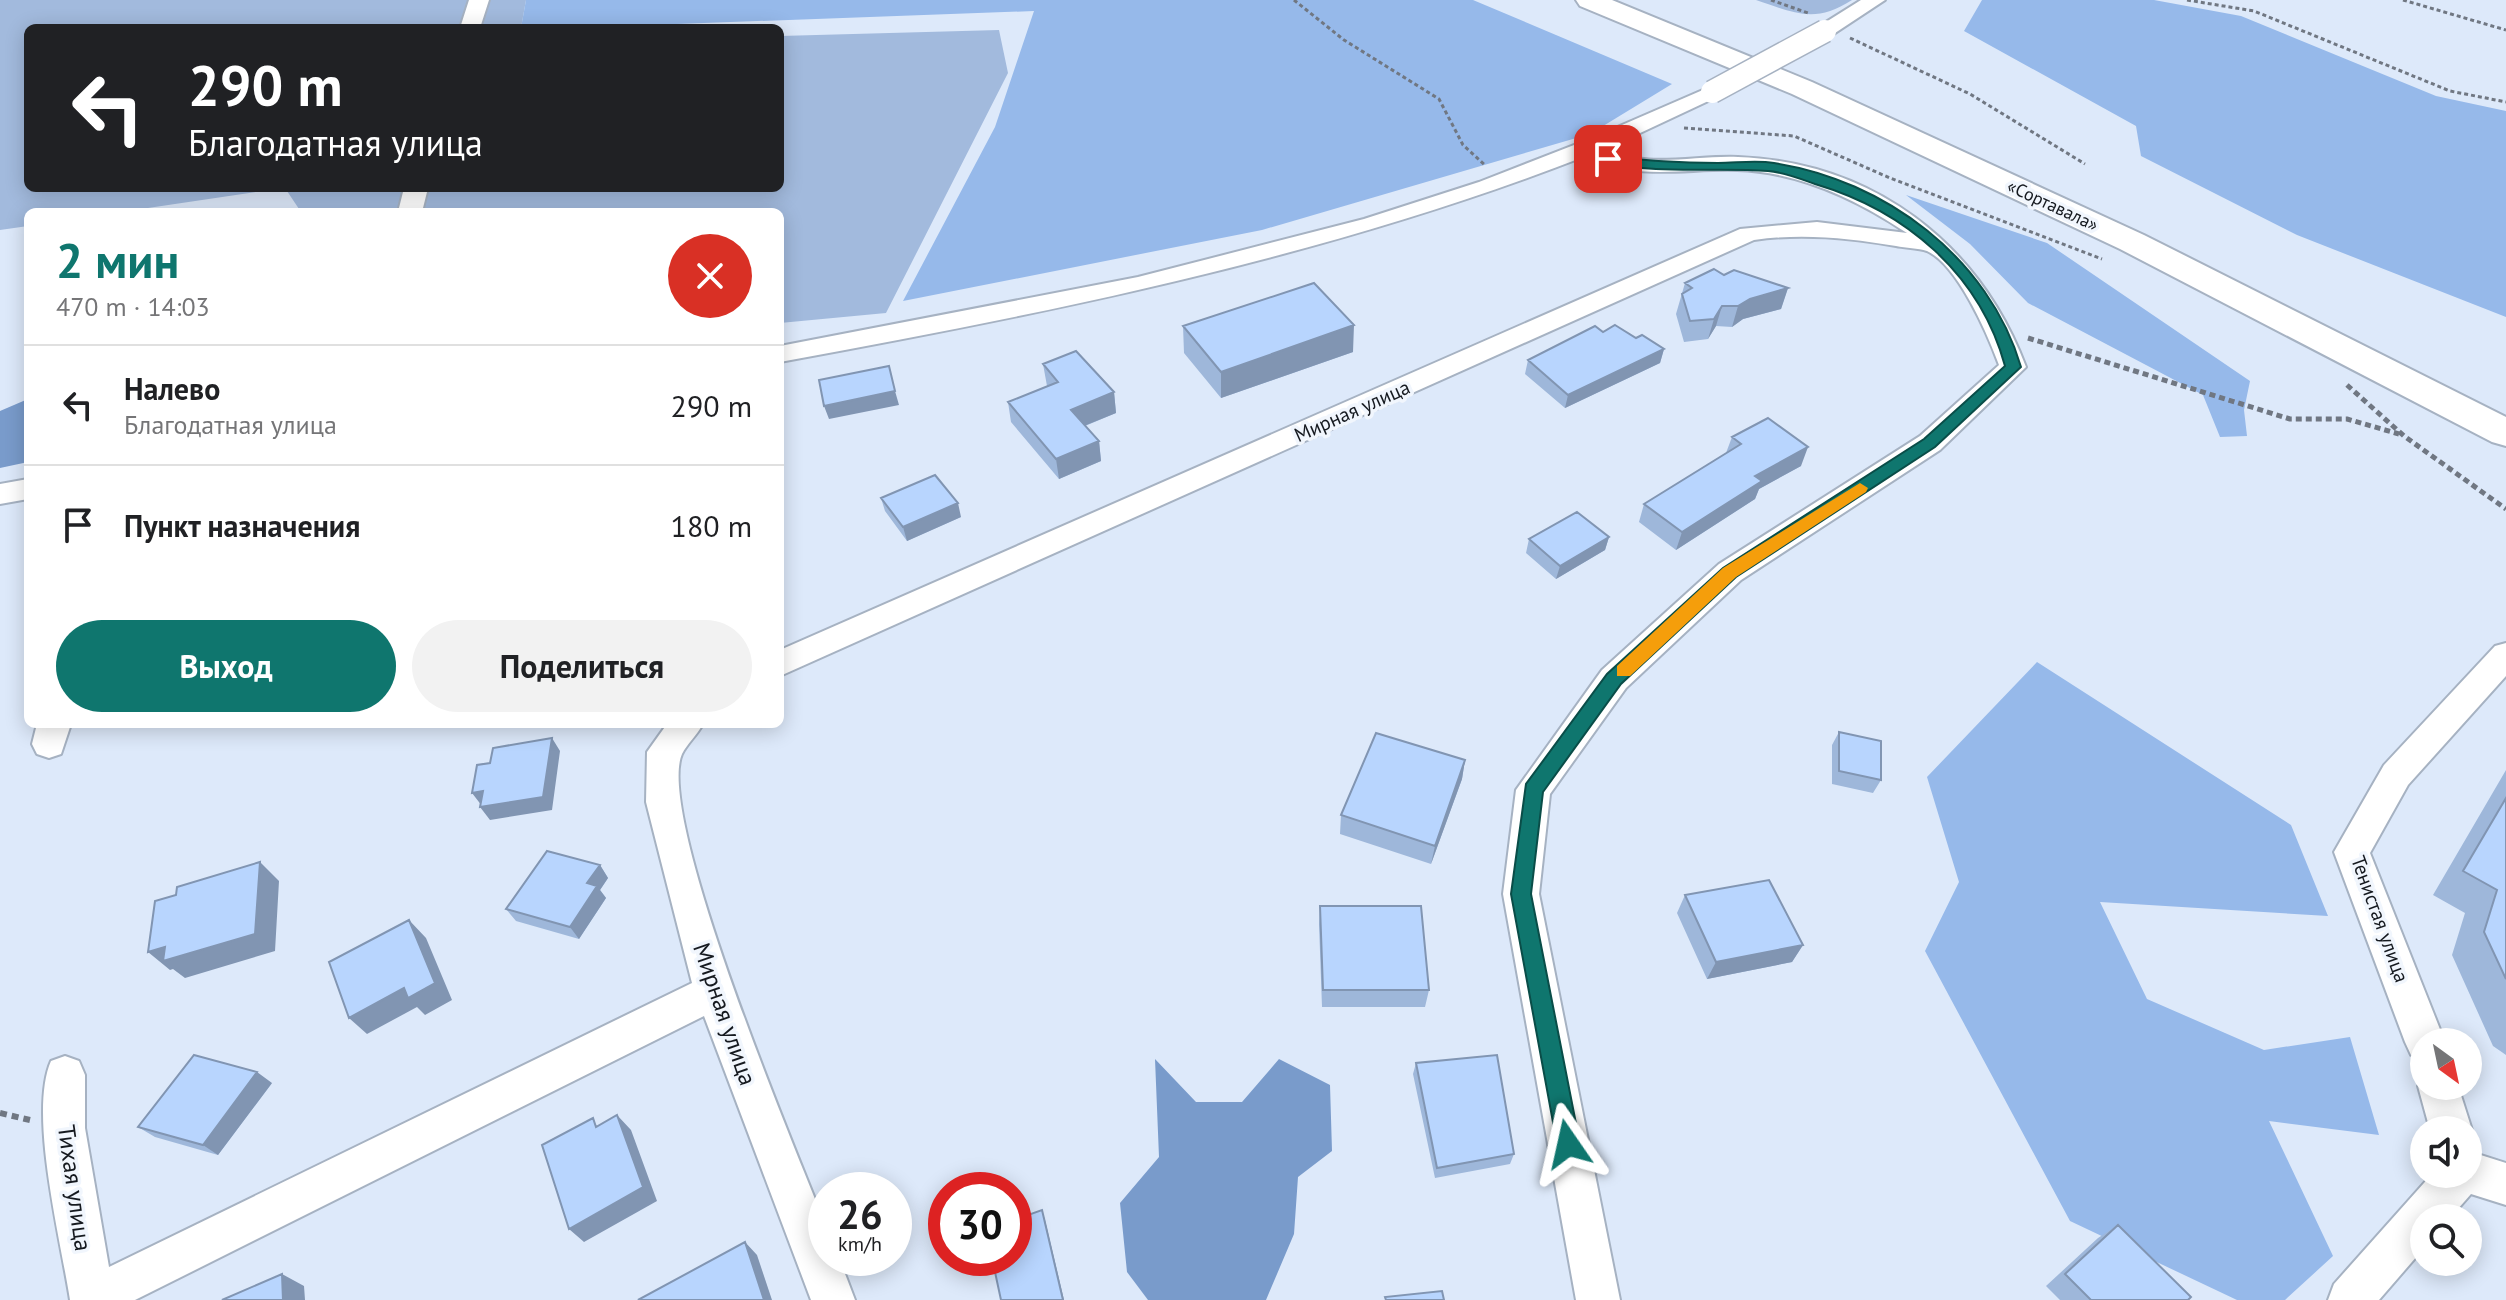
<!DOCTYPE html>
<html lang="ru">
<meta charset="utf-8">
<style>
body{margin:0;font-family:"PT Sans",sans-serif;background:#f2f2f2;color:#202124;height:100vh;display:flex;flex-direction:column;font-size:30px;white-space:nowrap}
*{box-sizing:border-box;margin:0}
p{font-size:26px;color:#757577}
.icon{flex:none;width:44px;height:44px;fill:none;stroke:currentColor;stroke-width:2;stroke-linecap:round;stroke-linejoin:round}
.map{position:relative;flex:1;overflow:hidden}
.drawer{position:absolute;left:24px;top:208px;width:760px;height:520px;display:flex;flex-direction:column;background:#fff;border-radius:12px;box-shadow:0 4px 20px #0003}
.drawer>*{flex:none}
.banner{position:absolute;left:24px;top:24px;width:760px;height:168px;border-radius:12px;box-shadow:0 4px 20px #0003;background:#202124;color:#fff;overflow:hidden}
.needle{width:52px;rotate:147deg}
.controls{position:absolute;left:2410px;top:1028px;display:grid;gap:16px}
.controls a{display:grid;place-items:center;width:72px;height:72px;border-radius:50%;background:#fff;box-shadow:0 4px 20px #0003;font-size:40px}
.speed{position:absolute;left:808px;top:1172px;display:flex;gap:16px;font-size:40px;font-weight:700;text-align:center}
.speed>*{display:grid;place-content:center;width:104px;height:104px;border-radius:50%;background:#fff;box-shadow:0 4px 20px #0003;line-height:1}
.speed small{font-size:20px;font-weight:400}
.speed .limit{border:12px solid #d22;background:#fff;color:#111}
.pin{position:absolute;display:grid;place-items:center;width:68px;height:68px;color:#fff;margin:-34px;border-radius:16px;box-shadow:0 4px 12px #0006}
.me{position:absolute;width:88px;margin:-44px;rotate:349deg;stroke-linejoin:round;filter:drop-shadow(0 0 6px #0008)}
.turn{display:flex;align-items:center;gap:28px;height:168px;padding:0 32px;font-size:36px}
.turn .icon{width:104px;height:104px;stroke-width:2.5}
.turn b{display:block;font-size:56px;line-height:68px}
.round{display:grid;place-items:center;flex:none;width:84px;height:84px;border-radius:42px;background:#f2f2f2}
.headline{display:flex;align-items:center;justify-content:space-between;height:136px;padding:0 32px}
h1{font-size:48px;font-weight:600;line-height:60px;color:#0f766e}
.action{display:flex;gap:16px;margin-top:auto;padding:16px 32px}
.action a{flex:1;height:92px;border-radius:48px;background:#0f766e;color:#fff;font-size:32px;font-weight:600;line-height:92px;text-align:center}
.action a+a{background:#f2f2f2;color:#202124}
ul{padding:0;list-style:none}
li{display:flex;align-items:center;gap:24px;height:120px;padding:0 32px;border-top:2px solid #e0e0e0}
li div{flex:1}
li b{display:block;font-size:30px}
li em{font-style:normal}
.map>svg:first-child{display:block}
.green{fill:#a2badd}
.forest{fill:#96b9ea}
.water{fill:#799bcb}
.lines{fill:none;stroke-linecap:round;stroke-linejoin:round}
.minor-casing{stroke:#a6b2c2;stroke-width:4}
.highway-casing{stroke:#a6b2c2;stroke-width:4}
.path-far2{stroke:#707782;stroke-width:3;stroke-dasharray:4 3;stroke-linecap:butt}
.path-far1{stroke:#707782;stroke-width:5;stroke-dasharray:6 4;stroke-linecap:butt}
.path{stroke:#707782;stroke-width:6;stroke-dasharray:7 5;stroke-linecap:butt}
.minor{fill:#fff;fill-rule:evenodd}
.highway{fill:#fff;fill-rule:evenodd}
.minor-bridge-casing{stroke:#a6b2c2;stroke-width:25;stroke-linecap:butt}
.minor-bridge{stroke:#fff;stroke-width:22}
.wall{fill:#9eb7da}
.shaded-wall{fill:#8195b2}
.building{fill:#b8d5fe;stroke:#8195b2;stroke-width:2}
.route{fill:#0f766e;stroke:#0a4d48;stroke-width:2}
.slow{fill:#f59e0b}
.labels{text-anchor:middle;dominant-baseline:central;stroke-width:7;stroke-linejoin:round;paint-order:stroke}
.far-street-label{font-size:18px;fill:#15191f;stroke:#f1f6fd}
.street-label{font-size:20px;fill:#15191f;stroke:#f1f6fd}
.near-street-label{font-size:24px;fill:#15191f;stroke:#f1f6fd}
</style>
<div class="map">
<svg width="2506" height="1300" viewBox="0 0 2506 1300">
<rect width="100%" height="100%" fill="#dde9fa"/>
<path class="green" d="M0,0h526l-5,28h-493v160h255l-162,24h-93v14l-28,4z
M1756,0h96c-37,24 -57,13 -96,0z
M999,30l9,43 -122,240 -106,10v-111h-479l-16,-24h495v-152z"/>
<path class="forest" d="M526,0h947l199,84 -82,50 -328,96 -359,71 92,-174 39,-116 -357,13 -28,4h-128z
M1982,0h172l87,16 195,80 70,15v206l-209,-82 -156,-79 -5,-30 -172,-95z
M1906,195l141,48 203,138 -6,29 3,26 -27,1 -17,-42 -175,-92 -58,-59z
M2037,662l254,163 37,91 -228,-14 47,97 117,51 86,-13 29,98 -110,-14 64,135 -48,44h-48l-167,-79 -145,-270 34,-69 -32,-105z"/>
<path class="water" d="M28,399v63l-28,6v-57z
M1155,1059l41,43h46l37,-43 51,26 2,66 -34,26 -4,57 -28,66h-118l-21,-28 -7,-69 39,-46z"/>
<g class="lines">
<g class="minor-casing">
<path id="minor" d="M469,0h20l-9,28h-20z
M1861,0h24l-53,35h-14l-3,-4 3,-4z
M1712,86l7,2 4,4 -4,4 -113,53c37,20 91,6 132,8 135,5 241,86 288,210l-86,83 -199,130 -115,108 -76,106 -11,100 81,406h-44l-73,-406 13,-104 86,-120 117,-106 201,-128 79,-71c-11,-30 -41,-100 -72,-114 -9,-3 -21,-3 -31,-5 -47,-8 -94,-13 -142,-6l-974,436v-26l960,-421 77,-7 90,11c-51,-34 -108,-61 -170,-63 -50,-2 -105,12 -151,-14 -260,101 -532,156 -806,206v-16l358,-69 226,-58 115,-37 113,-44z
M404,188h24l-6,24h-24z
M28,479v20l-28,5v-20z
M2506,643v33l-98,109 -38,68 75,189h-21v18l-13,-5 -6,-13 -71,-190 50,-87 111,-119z
M37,724h34l-10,30 -12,4 -12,-4 -5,-10z
M667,724h36c-6,11 -16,20 -21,30 -27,62 114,397 144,472v32h13l16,42h-44l-107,-284 -569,284h-65c-9,-59 -42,-187 -19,-239l14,-5 14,5 6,14v53l24,139 583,-284 -46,-181 1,-50z
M2424,1072v14h34l14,44 -4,9v-9h-38l-12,-44z
M2468,1151l38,12v42l-35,-11 -21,24h-26v30l-45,52h-51l6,-16 98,-110h36z"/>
</g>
<g class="highway-casing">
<path id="highway" d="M1576,0h36l200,82 332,153 362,182v29l-14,-4 -372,-193 -328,-155 -212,-88z"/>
</g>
<path class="path-far2" d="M1294,0l50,40 95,59 24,46 23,21
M1771,0l37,13
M2187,0l67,11 196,80 56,11
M2403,0l103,30
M1850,38l120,56 115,70
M1684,128l110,8 96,42 212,81"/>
<path class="path-far1" d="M2028,338l262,81h57l52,15
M2347,385l57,51 102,73"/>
<path class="path" d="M0,1113l30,7"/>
<use href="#minor" class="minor"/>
<use href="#highway" class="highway"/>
<g class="minor-bridge-casing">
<path id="minor-bridge" d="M1712,92l113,-61"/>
</g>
<use href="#minor-bridge" class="minor-bridge"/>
</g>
<path class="wall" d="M1724,275l64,13 -7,21 -38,10 -11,8 -16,-1 -8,13 -24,3 -8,-28 9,-31z
M1183,326l170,26 -132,46 -37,-45z
M1603,332l33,6 28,11 -4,14 -95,45 -40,-34 3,-14z
M1043,364l71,28 2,21 -31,13 14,15 2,20 -42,18 -48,-57 -3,-20 39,-16z
M1732,437l69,29 -42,23 -4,10 -79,51 -37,-28 5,-18 82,-51z
M881,498l80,19 -54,24 -22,-30z
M1609,537l-4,13 -49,29 -30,-26 3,-14z
M1839,732l42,48 -8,13 -41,-9v-39z
M1465,760l-3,19 -31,85 -91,-30 1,-19z
M2506,770v285l-13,-9 -41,-91 13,-42 -32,-18z
M600,865l8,13 -8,12 6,8 -27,41 -63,-18 -10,-12z
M1685,895l118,50 -11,17 -85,17 -30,-66z
M1320,906l109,84 -4,17h-103l-3,-83z
M1416,1063l98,91 -4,10 -75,14 -22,-104z
M272,1083l-54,72 -63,-18 -17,-10z
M2118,1225l70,75h-128l-14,-14 52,-48z"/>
<path class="shaded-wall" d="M1788,288l-7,21 -38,10 -11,8 6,-21 12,-7z
M1722,306l-6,20 -8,13 6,-20z
M1354,325l-1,27 -132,46v-26z
M1664,349l-4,14 -95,45 3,-13z
M895,391l4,14 -70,14 -5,-13z
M1114,392l2,21 -42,17 -3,-20z
M1099,441l2,20 -42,18 -3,-20z
M1808,447l-7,19 -42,23 -4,10 -79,51 6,-18 73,-56z
M958,503l3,14 -54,24 -4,-14z
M1609,537l-4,13 -49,29 4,-13z
M552,738l8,13 -8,59 -62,10 -10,-13z
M1465,760l-3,19 -31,85 4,-18z
M483,791l-1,15 -10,-13z
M260,862l19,19 -4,70 -90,27 -12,-9 -3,1 -22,-18z
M600,865l8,13 -8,12 6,8 -27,41 -9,-12 17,-44z
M409,920l17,18 26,62 -27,15 -8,-8 -50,27 -18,-16z
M1803,945l-11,17 -85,17 9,-17z
M257,1072l15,11 -54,72 -15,-10z
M617,1115l14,15 26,71 -73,41 -15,-13z
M1042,1210l3,10 19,80h-1z
M745,1242l12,13 15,45h-8z
M282,1274l22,12 1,14h-22z"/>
<path class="building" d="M1714,269l10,6 10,-5 54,18 -38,11 -12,7h-16l-8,13 -24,2 -8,-27 10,-6 -7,-5z
M1314,283l40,42 -133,47 -38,-46z
M1615,325l21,13 6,-3 22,14 -96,46 -40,-35 67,-34 8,6z
M1076,351l38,41 -43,18 28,31 -43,18 -48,-57 50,-20 -15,-18z
M889,366l6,25 -71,15 -5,-26z
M1768,418l40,29 -53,29 7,5 -80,51 -38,-28 97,-60 -9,-7z
M935,475l23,28 -55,24 -22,-29z
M1577,512l32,25 -49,29 -31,-27z
M1839,732l42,9v39l-42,-9z
M1376,733l89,27 -30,86 -94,-31z
M552,738l-9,59 -63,10 3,-16 -11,2 5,-28 13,-2 3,-15z
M2506,798v181l-22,-47 13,-42 -34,-19z
M547,851l53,14 -13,18 10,3 -27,41 -64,-18z
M260,862l-5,72 -92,27 2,-14 -17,5 7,-51 21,-6 1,-8z
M1769,880l34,65 -87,17 -31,-67z
M1320,906h101l8,84h-106z
M409,920l26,63 -27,15 -4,-10 -55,30 -20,-56z
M194,1055l63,17 -54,73 -65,-18z
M1497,1055l17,99 -77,14 -21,-105z
M617,1115l26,72 -74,42 -27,-84 51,-27 3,9z
M1042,1210l21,90h-62l-9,-42h22v-38z
M2118,1225l73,72 -3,3h-97l-26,-26z
M745,1242l19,58h-126z
M282,1274l1,26h-61z
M1442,1291l2,9h-58l-1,-3z"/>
<path class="route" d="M1608,156c37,5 73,7 110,7 18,0 38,-3 56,0 111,17 215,95 247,204l-86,80 -199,130 -115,107 -78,108 -12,102 49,250 -3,8 -9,4 -8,-4 -3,-8 -46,-250 15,-110 81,-110 116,-106 201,-129 81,-73c-25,-92 -99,-155 -190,-182 -14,-5 -31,-12 -47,-13 -55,-4 -110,4 -164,-9v-5z"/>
<path class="slow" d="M1860,483l8,5 -2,4 -130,85 -106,99h-13v-10l106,-98z"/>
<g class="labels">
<g class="far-street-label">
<text transform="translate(2053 205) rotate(25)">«Сортавала»</text>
</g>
<g class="street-label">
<text transform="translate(1352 411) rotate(-24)">Мирная улица</text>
<text transform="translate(2380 919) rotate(70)">Тенистая улица</text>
</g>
<g class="near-street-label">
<text transform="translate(725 1014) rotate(71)">Мирная улица</text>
<text transform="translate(75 1188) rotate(82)">Тихая улица</text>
</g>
</g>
</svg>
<div class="controls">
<a><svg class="needle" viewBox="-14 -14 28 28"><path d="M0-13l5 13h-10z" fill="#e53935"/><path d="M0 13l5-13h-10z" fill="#757577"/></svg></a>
<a><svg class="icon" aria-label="sound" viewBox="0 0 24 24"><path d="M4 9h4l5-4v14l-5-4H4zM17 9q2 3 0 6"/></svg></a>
<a><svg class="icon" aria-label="search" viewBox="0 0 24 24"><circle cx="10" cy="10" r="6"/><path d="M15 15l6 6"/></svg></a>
</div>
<div class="speed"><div>26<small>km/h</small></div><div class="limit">30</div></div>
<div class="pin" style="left:1608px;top:159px;background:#d93025"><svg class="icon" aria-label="arrive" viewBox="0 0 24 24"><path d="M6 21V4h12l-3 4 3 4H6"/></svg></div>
<svg class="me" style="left:1568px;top:1144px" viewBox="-20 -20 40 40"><path d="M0-17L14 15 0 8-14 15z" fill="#0f766e" stroke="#fff" stroke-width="4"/></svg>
<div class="banner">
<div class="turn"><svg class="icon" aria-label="left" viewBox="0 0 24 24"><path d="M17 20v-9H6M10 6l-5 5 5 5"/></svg><div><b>290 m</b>Благодатная улица</div></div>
</div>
<section class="drawer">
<div class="headline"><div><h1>2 мин</h1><p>470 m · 14:03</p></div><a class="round" style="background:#d93025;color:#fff"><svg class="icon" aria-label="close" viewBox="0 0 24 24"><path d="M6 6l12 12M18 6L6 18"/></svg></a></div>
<ul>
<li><svg class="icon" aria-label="left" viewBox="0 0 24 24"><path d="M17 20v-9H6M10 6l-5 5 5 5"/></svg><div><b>Налево</b><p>Благодатная улица</p></div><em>290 m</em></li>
<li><svg class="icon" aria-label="arrive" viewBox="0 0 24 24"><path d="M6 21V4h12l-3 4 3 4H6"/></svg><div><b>Пункт назначения</b></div><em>180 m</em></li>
</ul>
<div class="action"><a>Выход</a><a>Поделиться</a></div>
</section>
</div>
